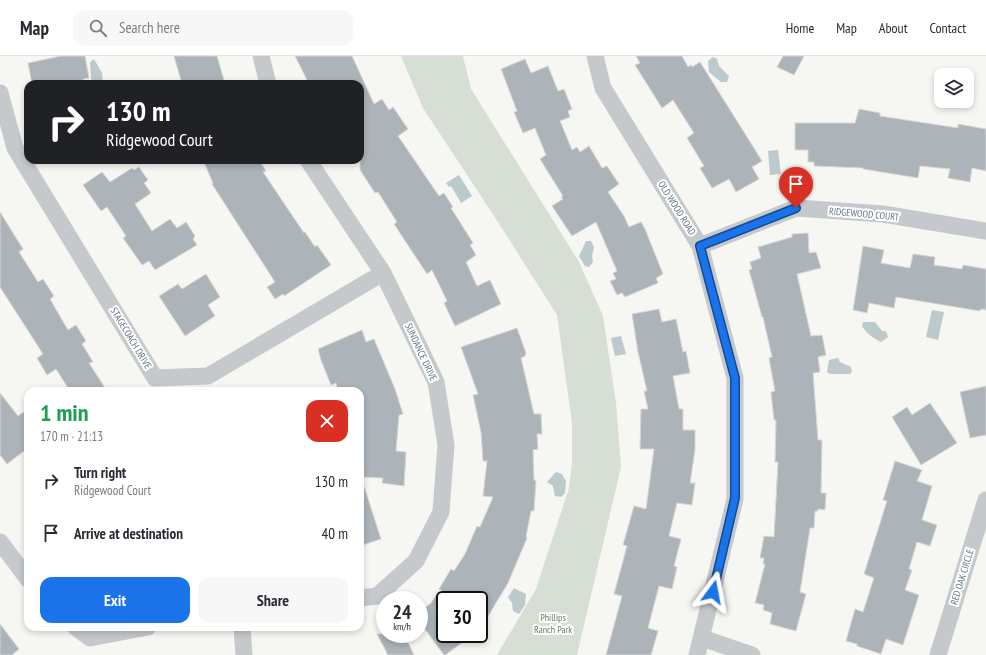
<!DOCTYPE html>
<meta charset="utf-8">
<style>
body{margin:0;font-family:"PT Sans Narrow",sans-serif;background:#f7f7f7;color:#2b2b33;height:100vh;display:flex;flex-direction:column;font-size:15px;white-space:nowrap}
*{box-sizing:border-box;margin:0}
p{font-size:13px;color:#7c7c81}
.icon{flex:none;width:22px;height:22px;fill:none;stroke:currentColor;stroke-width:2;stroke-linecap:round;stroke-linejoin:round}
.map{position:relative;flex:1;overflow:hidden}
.side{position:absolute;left:24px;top:331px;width:340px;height:244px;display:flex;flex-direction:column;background:#fff;border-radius:12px;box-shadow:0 2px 6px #0003}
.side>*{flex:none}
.top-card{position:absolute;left:24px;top:24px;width:340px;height:84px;border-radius:12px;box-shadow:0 2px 6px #0003;background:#202124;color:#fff;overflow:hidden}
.controls{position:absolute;left:934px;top:12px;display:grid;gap:8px}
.controls a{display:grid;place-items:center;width:40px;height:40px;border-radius:8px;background:#fff;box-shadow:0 2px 6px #0003;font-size:20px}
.speed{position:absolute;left:376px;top:535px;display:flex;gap:8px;font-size:20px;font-weight:700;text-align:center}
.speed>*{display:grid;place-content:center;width:52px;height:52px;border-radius:50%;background:#fff;box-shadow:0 2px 6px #0003;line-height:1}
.speed small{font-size:10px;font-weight:400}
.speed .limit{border:2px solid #111;border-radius:6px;background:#fff;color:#111}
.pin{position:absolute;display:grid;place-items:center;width:34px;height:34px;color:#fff;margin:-41px -17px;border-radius:50% 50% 50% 0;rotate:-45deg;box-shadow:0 0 4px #0007}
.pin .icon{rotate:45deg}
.me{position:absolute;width:44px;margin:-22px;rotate:13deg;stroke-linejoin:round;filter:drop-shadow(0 0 3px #0008)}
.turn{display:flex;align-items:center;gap:14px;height:84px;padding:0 16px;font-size:18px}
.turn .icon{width:52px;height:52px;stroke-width:2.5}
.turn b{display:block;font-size:28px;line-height:34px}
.round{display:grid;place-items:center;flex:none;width:42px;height:42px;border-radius:12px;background:#f7f7f7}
.summary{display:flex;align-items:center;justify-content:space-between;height:68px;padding:0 16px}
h1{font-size:24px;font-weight:700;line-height:30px;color:#1e9e55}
.cta{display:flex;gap:8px;margin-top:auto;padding:8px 16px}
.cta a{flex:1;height:46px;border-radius:12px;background:#1a73e8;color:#fff;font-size:16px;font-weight:700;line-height:46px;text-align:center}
.cta a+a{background:#f7f7f7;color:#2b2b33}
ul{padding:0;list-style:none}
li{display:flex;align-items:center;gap:12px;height:52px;padding:0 16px}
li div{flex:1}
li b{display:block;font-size:15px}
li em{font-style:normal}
header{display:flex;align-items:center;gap:24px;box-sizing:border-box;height:56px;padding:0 20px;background:#fff;border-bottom:1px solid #e1e1e2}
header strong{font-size:19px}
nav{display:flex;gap:22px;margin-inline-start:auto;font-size:14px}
.search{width:280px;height:36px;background:#f7f7f7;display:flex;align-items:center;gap:10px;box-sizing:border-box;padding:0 14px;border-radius:12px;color:#7c7c81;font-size:15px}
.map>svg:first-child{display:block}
.green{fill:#d7ded3}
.water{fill:#bcc9cd}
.building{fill:#acb4b9;stroke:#d7d7d5}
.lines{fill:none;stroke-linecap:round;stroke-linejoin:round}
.street{stroke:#c5c9cc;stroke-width:17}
.route-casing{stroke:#114b97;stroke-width:10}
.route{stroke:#1a73e8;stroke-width:7}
.labels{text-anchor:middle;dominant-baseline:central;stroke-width:4;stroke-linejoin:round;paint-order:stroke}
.street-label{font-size:10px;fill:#637785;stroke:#fff}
.park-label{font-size:10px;fill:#687c62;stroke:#fff}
</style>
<header>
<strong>Map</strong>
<div class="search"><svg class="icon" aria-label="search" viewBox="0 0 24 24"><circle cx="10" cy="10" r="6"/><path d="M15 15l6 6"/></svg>Search here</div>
<nav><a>Home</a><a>Map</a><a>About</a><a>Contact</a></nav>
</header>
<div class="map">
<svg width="986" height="599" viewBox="0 0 986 599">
<rect width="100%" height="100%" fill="#f6f6f2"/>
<path class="green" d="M401,0h62l8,33 108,173 24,54 13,87 5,64 -44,188h-80l39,-66 33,-101 3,-25v-40l-15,-108 -59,-93 -75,-114z"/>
<path class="water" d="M713,1l4,2 2,7 10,10 -2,6h-6l-12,-10 -1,-11z
M94,3l8,14 1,11h-7l-5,-5 -1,-17z
M778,94l3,24 -11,1 -2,-24z
M459,119l13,21 -11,7 -10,-17 -2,1 -3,-4z
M586,185h5l3,6 -2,9 1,6 -4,5 -4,-1 -6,-10z
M932,254l12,2 -6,28 -12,-3z
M863,266h12l7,9h4l2,6 -7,5c-7,-3 -16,-10 -19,-16z
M621,280l5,18 -11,2 -4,-18z
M838,302l2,4 11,5 1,5 -2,2h-20l-3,-2 2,-12z
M556,416l6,2 4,7 -1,12 -4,4 -6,-1 -2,-10 -6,-4z
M514,532l12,6 -1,11 -6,9 -6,-3 -1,-8 -4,-6z"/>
<path class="building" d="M61,0h24l4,22 -6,1 1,5h-52l-4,-21z
M174,0h43l7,24 -13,4h-29z
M295,0h57l22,48 8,-5 7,11 4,-3 15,22 -10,7 41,60 5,-3 9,14 -2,1 22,35 -3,2 6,10 -10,7 11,24 13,-6 11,24 -46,22 -11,-23 3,-2 -15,-31 -5,4 -33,-50 3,-2 -19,-30 -3,1 -15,-23v-86h-51z
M636,0h46l6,11 3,-2 1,2 8,-5 62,99 -10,6 7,12 -23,13 -7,-13 -17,9 -12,-20 4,-2 -17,-28 7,-5 -21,-33 -11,8 -27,-43 5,-2z
M783,0h21l-10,19 -17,-8z
M525,3l6,14 17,-7 10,25 6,-2 8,20 -4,2 2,6 -10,4 12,29 5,-3 3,5 9,-6 13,22 5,-2 12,18 -11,8 16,24 5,11 12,-5 4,7 18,45 -7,4 2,5 -33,14 -3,-4 -5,2 -7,-14 6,-2 -3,-6 4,-2 -21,-49 -24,14 -20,-30 11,-7 -2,-2 2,-1 -23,-37 6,-4 -11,-27 -12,5 -9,-21 3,-1 -16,-42z
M859,53l21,4v3l78,12v-4l28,5v42l-14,-3 -2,14 -22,-4 2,-9 -30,-3 -2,12 -55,-9v-1l-49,-2v-4h-6v-12h-13v-27h60z
M203,104h56l7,11 -3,1 41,61 1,-1 10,15 2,-2 14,20 -47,31 -1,-2 -8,5 -8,-12 8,-5 -63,-98 1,-1z
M139,111l9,13 -4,3 7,10 -16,11 17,27 18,-12 7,9 9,-6 9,14 -2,3 4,6 -42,25 -6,-9 -7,4 -19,-27 3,-2 -19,-29 -6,4 -18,-26 19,-13 8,10 22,-14 2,2z
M0,156l23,37 -4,3 19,30 5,-3 11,17 -4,3 18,31 8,-5 10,16 -4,3 11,18 -4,1 18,28h-37l-14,-22 -9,6 -10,-17 6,-4 -43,-67z
M808,177l1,20 7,-1 5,16 -24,6 14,62 11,-1 4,20 -8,2 2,15 -7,1 5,67h4l-1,53h5l-1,17 -7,-1v2h-3l-1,17h-4l-10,64 6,2 -10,37 -26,-7 2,-11 -9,-3 1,-5 -9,-2 10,-39h-2l1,-6h-4l4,-22 10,1 4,-75h-3l1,-42h-2l-3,-28 4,-1 -6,-33 3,-1 -9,-40h-1l-13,-47 3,-1 -2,-7 11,-4 -3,-11 34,-10v-3z
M863,190l21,4 -3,13 29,5 3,-14 22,3 -1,8 28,4 1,-4 23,4v41l-5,-1 -1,2 -84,-14 -2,11 -25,-5 -2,10 -14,-3z
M206,218l14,23 -12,8 7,11 -30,20 -26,-40 19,-12 4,5z
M659,253l3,13 14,-3 7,33 3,-1 4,22 -17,3 6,33h4v21h12v20l-5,33h5l-3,22 -15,-2 -8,33 12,3 -7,27 3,1 -5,22 -13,-3 -11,42 10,3 -7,24h-45l16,-59 -8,-2 13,-48 -4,-1 11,-39 12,3 8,-60h-14l1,-40h7l-4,-18h3l-9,-39 -6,-38z
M517,272l9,25 -1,3 -4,2 13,56h7l1,20h-5l1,15 -5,1 1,30 2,1 -2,30h-3l-5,26 1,1 -19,45 -29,48v-31h-22l-18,-11 12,-20 3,2 11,-17 12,-28 3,1 13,-30 -10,-1 4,-35h-4l-2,-29 -8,-37 5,-1 -17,-47z
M362,274l4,12 8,-3 21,50 8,25 -4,1 -3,36 10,1 -2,34 -22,-3 1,-5 -23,-1v-86h-22l-2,-8 -5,2 -10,-25 -3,-11z
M986,330v49l-16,3 -10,-46z
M0,337l18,23 10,-7v39l-21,16 -7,-9z
M930,347l27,40 -36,22 -29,-48 15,-10 5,8z
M895,405l27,9 -5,11 15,5 -10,34 15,5 -7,21 -13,-4 -8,27 3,1 -7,20 14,5 -16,50 -17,-6 -5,15 -24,-8v-2l-11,-3 9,-32 8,3 11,-34 -10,-4 23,-73 -4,-1z
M363,427l18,56 -21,7v-62z
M437,538l8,11v29h29l-29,21h-1l-25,-34v-9l12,-9z
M0,568l19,25 -7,6h-12z
M377,578h27l10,21h-26z"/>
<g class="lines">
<path class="street" d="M261,0l7,28
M595,0l8,32 97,158 35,132v121l-38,156
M0,37l15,55 140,230 53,-2 175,-103
M308,104l75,113 53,109 10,63 -5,67 -25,49 -39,35 -17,2
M700,190l96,-38 87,6 103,17
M0,486l28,37
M75,571l15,11 58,-11
M242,571l2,28
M702,582l50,17
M938,599l48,-155"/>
</g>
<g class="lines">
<g class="route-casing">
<path id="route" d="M713,536l22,-94v-120l-35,-132 96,-38"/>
</g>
<use href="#route" class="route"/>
</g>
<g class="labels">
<g class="street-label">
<text transform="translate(677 152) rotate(58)">OLD WOOD ROAD</text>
<text transform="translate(864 158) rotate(5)">RIDGEWOOD COURT</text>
<text transform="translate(131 282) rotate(59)">STAGECOACH DRIVE</text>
<text transform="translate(421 296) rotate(65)">SUNDANCE DRIVE</text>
<text transform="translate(962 521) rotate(-73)">RED OAK CIRCLE</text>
</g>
<g class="park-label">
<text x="553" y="561">Phillips<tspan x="553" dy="12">Ranch Park</tspan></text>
</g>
</g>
</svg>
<div class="controls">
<a><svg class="icon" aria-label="layers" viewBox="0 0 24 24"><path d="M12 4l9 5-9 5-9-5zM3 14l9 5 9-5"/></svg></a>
</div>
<div class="speed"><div>24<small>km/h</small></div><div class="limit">30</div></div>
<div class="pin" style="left:796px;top:152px;background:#d93025"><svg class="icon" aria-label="arrive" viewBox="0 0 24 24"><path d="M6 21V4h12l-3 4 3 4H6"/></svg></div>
<svg class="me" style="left:713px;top:536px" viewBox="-20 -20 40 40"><path d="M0-17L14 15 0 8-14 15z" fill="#1a73e8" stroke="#fff" stroke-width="4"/></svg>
<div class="top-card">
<div class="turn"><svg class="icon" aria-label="right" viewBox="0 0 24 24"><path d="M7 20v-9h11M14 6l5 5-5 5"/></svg><div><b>130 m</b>Ridgewood Court</div></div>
</div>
<section class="side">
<div class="summary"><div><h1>1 min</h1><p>170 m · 21:13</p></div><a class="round" style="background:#d93025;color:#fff"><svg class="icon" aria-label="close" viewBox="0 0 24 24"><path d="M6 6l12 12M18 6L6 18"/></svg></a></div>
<ul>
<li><svg class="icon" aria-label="right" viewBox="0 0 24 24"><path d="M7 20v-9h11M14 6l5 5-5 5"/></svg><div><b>Turn right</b><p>Ridgewood Court</p></div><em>130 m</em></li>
<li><svg class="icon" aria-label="arrive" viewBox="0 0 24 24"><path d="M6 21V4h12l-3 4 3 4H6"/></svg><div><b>Arrive at destination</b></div><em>40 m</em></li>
</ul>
<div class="cta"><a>Exit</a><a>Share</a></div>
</section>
</div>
